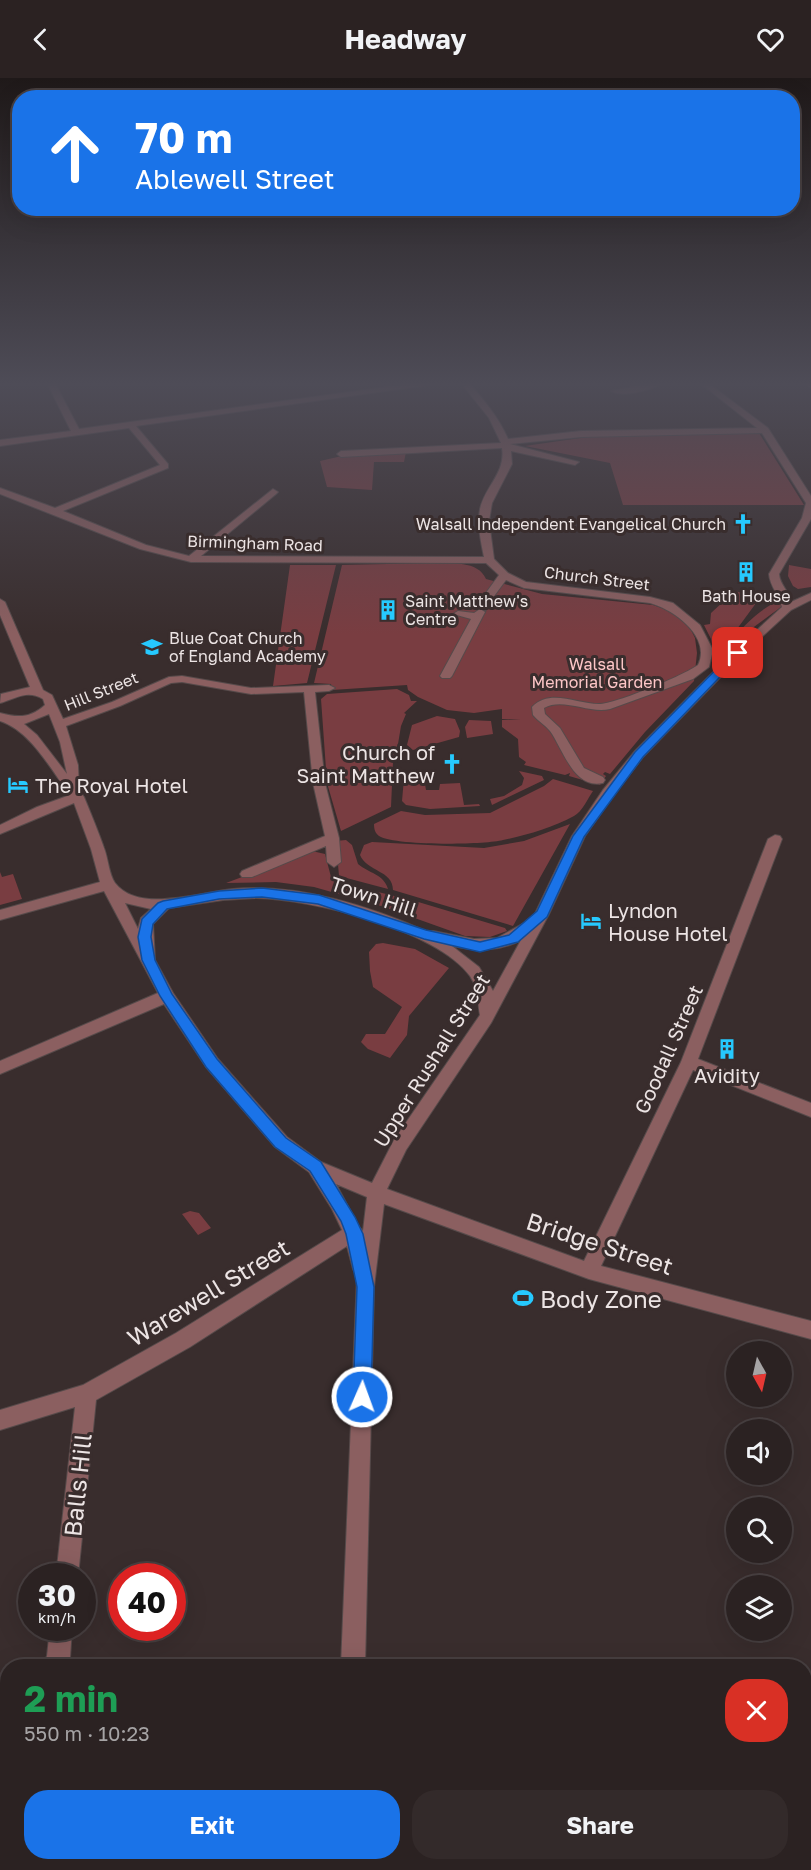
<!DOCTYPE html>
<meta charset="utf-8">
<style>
body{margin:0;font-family:"Golos Text",sans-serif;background:#332a2a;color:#f1f3f6;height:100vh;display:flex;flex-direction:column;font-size:22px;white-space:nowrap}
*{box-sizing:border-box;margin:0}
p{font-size:20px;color:#a6a4a5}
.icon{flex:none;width:33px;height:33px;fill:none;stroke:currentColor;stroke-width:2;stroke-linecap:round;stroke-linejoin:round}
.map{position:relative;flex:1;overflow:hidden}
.side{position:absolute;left:0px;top:1581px;width:812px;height:212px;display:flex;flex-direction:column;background:#2b2222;border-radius:24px 24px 0 0;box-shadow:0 6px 24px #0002,0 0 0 2px #473f40}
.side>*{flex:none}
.banner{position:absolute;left:12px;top:12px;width:788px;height:126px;border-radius:24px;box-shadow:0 6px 24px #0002,0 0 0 2px #473f40;background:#1a73e8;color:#fff;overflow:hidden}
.needle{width:39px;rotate:172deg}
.fabs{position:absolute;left:726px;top:1263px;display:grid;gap:12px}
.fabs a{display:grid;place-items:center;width:66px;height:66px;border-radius:50%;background:#2b2222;box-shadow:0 6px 24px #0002,0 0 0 2px #473f40;font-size:30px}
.speed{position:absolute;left:18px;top:1485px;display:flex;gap:12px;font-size:30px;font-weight:700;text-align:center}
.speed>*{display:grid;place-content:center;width:78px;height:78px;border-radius:50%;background:#2b2222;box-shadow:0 6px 24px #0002,0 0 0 2px #473f40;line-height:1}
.speed small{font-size:15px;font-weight:400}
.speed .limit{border:9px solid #d22;background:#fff;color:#111}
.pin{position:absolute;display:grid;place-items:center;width:51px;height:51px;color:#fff;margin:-26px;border-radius:12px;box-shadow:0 3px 9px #0006}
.me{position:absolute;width:66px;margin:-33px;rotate:2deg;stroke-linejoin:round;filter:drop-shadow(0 0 4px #0008)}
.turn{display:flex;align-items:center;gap:21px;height:126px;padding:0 24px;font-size:27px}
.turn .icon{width:78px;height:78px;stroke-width:2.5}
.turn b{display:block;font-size:42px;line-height:51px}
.round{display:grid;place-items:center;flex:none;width:63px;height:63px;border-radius:24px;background:#332a2a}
.overview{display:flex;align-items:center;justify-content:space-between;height:102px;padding:0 24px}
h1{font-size:36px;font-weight:700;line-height:45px;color:#1e9e55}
.primary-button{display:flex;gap:12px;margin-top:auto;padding:12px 24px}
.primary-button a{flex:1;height:69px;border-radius:24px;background:#1a73e8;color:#fff;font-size:24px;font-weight:700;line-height:69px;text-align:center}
.primary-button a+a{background:#332a2a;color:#f1f3f6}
header{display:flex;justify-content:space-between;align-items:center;height:78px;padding:0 24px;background:#2b2222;font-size:27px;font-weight:700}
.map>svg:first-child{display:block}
.green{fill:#793d41}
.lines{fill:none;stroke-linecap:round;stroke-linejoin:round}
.minor-tunnel{stroke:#544848;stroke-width:11;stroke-dasharray:11 5;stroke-linecap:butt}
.minor-casing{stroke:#564a4a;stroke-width:2}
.minor{fill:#8b5f60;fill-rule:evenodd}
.route{fill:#1a73e8;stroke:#114b97;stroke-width:1.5}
.labels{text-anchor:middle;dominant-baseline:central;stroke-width:6;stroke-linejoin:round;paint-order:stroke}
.far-poi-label{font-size:16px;fill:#ece4e4;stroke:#392d2d;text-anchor:start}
.far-street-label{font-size:16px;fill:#ece4e4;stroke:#392d2d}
.far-park-label{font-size:16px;fill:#fdc6c7;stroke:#392d2d}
.poi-label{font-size:20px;fill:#ece4e4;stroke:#392d2d;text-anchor:start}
.street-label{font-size:20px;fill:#ece4e4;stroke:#392d2d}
.near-street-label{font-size:24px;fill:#ece4e4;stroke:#392d2d}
.near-poi-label{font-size:24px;fill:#ece4e4;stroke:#392d2d;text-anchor:start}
</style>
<header><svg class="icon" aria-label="back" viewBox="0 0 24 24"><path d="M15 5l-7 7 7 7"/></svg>Headway<svg class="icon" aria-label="heart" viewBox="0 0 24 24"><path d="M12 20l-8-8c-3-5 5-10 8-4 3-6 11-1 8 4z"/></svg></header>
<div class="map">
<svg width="811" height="1792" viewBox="0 0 811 1792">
<rect width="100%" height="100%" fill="#392d2d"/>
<path class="green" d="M759,355l45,72h-181l-13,-42 -85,-17 76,-11z
M406,374l-2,10h-30l-2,28 -45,-3 -7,-26 22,-5z
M433,485c18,1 45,-3 53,16l56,15 111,11 20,7 16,14 6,12 2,15 -3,28 -49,51 -35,42 -5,-2 -2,2 3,2 -6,9 -31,-9 1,-3 -5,2 -41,-10 2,-3 -7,-5 -1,-18 -16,-12v-7h19l-19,-1v-10l-28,4 -27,-3 -29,-13 -10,-7 -1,-5 -75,5 -1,-6 -17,-1 28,-118z
M290,487h46l-29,118 -34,3z
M789,487l22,4v18l-13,2 -5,-3 -5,-10z
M723,511l36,7v3l-41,56 -4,1 -3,-17 -7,-14 6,-1 1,-11 13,-12z
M781,522v7l-42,31 -4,10 -19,19c9,-24 40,-58 65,-67z
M397,611l12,6 2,6h6l-13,12 2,1 -5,12 -6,36h-2l-2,45 -50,24 -14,-48 -6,-84 6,-5z
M437,638l18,3 5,12 -1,6 -46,13 -6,-5 5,-20z
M469,642l22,1 2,13 -26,4 -2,-11z
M519,693l23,5 2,4 -52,25 -2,-6 14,-3 18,-11 2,-7z
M409,699l1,6 15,1 1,6h13l1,-6 20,-1 4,22 15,-1 1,2 -50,3 -24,-4 -4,-4 2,-23z
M553,701l40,12c-5,7 -11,21 -19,25 -22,12 -47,19 -71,24 -19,5 -108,6 -124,-4 -4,-3 -5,-7 -5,-12l27,-13 24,4 65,-2 54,-27z
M570,746l-57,102 -120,-36c0,-20 -26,-18 -33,-35l4,-10 8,-3 112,6 40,-7z
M346,762l6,5 6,19c10,9 26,10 30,25l-49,-13 -3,-35z
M312,773l13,3 6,23 6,5 78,19 90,27 2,3 -17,6 -25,-1 -84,-30 -67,-19 -38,-5 -50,1z
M0,794l2,5 11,-3 9,25 -22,6z
M383,865l32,6 34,19 -40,48 -2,19 -17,23 -22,-9 -7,-7 5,-8h19l17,-27 -29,-20 -3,-16 -1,-19 7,-8z
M190,1133l9,2 12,15 -13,7 -16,-21z"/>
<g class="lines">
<path class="minor-tunnel" d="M480,534l5,-11"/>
<g class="minor-casing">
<path id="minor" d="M47,305h8l24,46 336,-46h18l-4,2 -293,41 32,38v4l-105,43 83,34 43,11 84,-67 5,3 -2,2 -75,62 283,1c-3,-15 -7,-32 -4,-48 5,-23 26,-36 22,-61l-161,9 -4,-3 4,-3 160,-8 -12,-25 -28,-35h8c15,17 30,35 39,56l73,-8 176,-3 -57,-45h8l60,45 43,68v23l-32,55c1,11 10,17 12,28l20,-9v7l-20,10 -49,45 -99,102 -30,39 -28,40 -36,78 -58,109 -85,127 -19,39 197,72 97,-199 87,-223 7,-4 5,1 2,3 -84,220 113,44v14l-118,-47 -92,196 210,55v18l-222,-60 -205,-75 -10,83 -9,379h-24l16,-390 -4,-7 -6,-23 -157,101 -94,53 -18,176h-22l19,-169 -75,23v-20l83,-25 93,-52 166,-103 -10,-21 -23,-37 -34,-25 -69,-80 -42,-63 -164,70v-13l158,-68 -54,-102 -104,29v-10l100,-28 -9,-33 -17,-46 -74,31v-9l37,-18 33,-12c-19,-25 -39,-64 -70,-74v-8c18,5 31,5 45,-8l-2,-6c-16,-10 -28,0 -43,4l1,-9 29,-7 -30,-72v-16l5,3 38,88 9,5 11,24 49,-17 57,-25 13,-1 69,12 78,-3 6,3 -6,3 -14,1 10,91 14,55 2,24 -7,5 -7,-5 -1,-16 -74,31h-10l-2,-3 2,-3 83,-35 -12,-53 -9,-91 -53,2 -69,-12 -11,1 -51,23 -54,20 12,39 1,25 5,7c7,17 14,34 20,51 4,10 5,27 11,35 24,31 86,9 118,6 66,-6 136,17 195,43l5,-1 41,8 23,-1 36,-20 39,-82 31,-46 32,-39 99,-100 48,-44c-3,-13 -12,-20 -13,-33l33,-56 4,-15 -44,-70 -181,4 -71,7 69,18 -4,3 -64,-14 1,13 -20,39 -3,18 5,38 14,14 18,9 124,15 23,6 27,22 13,25 -4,17 -16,12 -83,30c-21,5 -47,-12 -66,-1l1,6 15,14 24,40 19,9 2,3 -2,3c-29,7 -40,-34 -53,-52 -5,-6 -12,-10 -17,-16l-1,-8c18,-19 45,-3 67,-3 17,0 85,-29 99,-39 14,-28 -25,-56 -48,-62l-126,-15 -18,-8 -17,23 -4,1 -5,-3 19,-26 -13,-12 -295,-1 -51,-13 -140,-55v-6l55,20 105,-43 -31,-37 -129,18v-6l71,-9zM49,636l11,28 7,32 -30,-39 -13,-11zM256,820c55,1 181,32 214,78 10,16 7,23 10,39l-86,125 -22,43 -51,-21 -34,-25 -69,-78 -45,-66 -18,-33 -2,-36 16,-16 54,-8zM125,825l26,6 -10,9 -3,11zM521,862l-28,51 -14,-24 -27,-21c24,5 47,6 69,-6zM336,1106l31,13 -4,34 -4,-4z
M652,305h11c-11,7 -41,15 -52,8z
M803,305h8v5z
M480,531l5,3 -33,64 -2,2h-8l-2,-2 31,-57 -18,-5 5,-3 16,2z
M50,1550h22l-2,30 -4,8h-24l5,-10z
M8,1687v39l-8,4v-40z
M0,1778l8,3v4h5l3,7h-16z
M330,1785h26l-1,7h-26z
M442,1785h40l3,7h-40z"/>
</g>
<use href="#minor" class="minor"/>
</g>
<linearGradient id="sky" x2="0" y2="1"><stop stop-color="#1f1919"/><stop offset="0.55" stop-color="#4e4c57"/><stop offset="1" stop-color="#4e4c57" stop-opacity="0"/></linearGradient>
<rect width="811" height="556" fill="url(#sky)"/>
<path class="route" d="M734,573l9,2 -100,104 -59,80 -37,80 -29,25 -38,10 -56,-13 -106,-35 -56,-7 -43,2 -52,10 -14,15 -2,13 4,23 17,34 45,65 69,79 35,24 34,55 8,17 11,53 -3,110 -3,6 -6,3 -7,-3 -2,-6 4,-110 -11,-53 -5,-13 -31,-50 -35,-24 -69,-80 -46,-71 -18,-36 -4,-23 4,-18 16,-16 5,-2 56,-10 43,-3 57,7 107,35 54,12 29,-7 28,-24 36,-75 62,-84z"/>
<defs>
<g id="church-bare" transform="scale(1.62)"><path d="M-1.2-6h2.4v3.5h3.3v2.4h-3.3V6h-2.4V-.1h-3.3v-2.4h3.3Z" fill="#26c9fe" stroke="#392d2d" stroke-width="2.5" paint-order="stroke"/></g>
<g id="building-bare" transform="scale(1.62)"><path d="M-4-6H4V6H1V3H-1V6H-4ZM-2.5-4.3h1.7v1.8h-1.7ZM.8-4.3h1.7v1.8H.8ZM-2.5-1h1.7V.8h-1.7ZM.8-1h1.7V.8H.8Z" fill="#26c9fe" stroke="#392d2d" stroke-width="2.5" paint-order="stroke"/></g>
<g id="school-bare" transform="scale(1.62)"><path d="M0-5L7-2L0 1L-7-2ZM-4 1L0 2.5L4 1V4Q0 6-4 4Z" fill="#26c9fe" stroke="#392d2d" stroke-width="2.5" paint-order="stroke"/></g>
<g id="hotel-bare" transform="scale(1.62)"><path d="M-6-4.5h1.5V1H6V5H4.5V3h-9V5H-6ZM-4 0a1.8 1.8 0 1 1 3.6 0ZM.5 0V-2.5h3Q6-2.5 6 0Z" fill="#26c9fe" stroke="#392d2d" stroke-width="2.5" paint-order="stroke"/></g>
<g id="stadium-bare" transform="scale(1.62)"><path d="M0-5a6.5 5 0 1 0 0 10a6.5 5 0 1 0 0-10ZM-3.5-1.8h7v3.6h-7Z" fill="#26c9fe" stroke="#392d2d" stroke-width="2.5" paint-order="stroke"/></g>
</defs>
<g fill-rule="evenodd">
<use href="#church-bare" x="743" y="446"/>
<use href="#building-bare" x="746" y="494"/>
<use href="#building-bare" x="388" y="532"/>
<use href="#school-bare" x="152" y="569"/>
<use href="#church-bare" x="452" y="686"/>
<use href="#hotel-bare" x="18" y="707"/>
<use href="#hotel-bare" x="591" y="843"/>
<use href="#building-bare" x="727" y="971"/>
<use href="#stadium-bare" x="523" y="1220"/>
</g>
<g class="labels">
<g class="far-poi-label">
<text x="726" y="446" text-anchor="end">Walsall Independent Evangelical Church</text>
<text x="746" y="518" text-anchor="middle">Bath House</text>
<text x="405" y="523">Saint Matthew's<tspan x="405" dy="18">Centre</tspan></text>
<text x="169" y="560">Blue Coat Church<tspan x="169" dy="18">of England Academy</tspan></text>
</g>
<g class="far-street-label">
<text transform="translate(255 465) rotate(2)">Birmingham Road</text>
<text transform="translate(597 500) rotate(7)">Church Street</text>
<text transform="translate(101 613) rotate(-22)">Hill Street</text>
</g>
<g class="far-park-label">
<text x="597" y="586">Walsall<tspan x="597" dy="18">Memorial Garden</tspan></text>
</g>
<g class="poi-label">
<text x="435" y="674" text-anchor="end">Church of<tspan x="435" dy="23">Saint Matthew</tspan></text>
<text x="35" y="707">The Royal Hotel</text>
<text x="608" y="832">Lyndon<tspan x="608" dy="23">House Hotel</tspan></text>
<text x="727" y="997" text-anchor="middle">Avidity</text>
</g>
<g class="street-label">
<text transform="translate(374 818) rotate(18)">Town Hill</text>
<text transform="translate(668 971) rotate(-66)">Goodall Street</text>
<text transform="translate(431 982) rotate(-58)">Upper Rushall Street</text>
</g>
<g class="near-street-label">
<text transform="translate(600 1165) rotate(18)">Bridge Street</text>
<text transform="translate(208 1214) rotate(-31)">Warewell Street</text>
<text transform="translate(77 1407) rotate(-84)">Balls Hill</text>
</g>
<g class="near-poi-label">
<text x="540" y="1220">Body Zone</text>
</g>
</g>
</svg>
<div class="fabs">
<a><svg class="needle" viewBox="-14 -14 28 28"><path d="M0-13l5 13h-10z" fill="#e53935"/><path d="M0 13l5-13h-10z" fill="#a6a4a5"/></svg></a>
<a><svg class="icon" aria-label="sound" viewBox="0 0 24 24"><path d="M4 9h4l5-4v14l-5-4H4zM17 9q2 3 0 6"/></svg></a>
<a><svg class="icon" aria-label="search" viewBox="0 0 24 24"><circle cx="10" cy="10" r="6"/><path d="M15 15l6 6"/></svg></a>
<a><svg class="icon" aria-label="layers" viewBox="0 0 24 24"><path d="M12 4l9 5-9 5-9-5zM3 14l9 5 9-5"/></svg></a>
</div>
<div class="speed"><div>30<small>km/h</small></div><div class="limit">40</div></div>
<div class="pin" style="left:738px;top:575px;background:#d93025"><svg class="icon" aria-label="arrive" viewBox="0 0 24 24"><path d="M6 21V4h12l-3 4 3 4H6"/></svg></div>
<svg class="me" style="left:362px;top:1319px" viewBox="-20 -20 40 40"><circle r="17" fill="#1a73e8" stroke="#fff" stroke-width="3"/><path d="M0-11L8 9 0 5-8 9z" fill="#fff"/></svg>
<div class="banner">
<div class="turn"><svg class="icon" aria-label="ahead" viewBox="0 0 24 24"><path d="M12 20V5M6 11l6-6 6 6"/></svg><div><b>70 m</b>Ablewell Street</div></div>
</div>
<section class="side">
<div class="overview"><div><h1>2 min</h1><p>550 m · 10:23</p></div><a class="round" style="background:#d93025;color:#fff"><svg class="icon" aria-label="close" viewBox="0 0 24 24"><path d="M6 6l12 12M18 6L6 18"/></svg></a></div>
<div class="primary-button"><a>Exit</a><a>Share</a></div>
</section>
</div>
